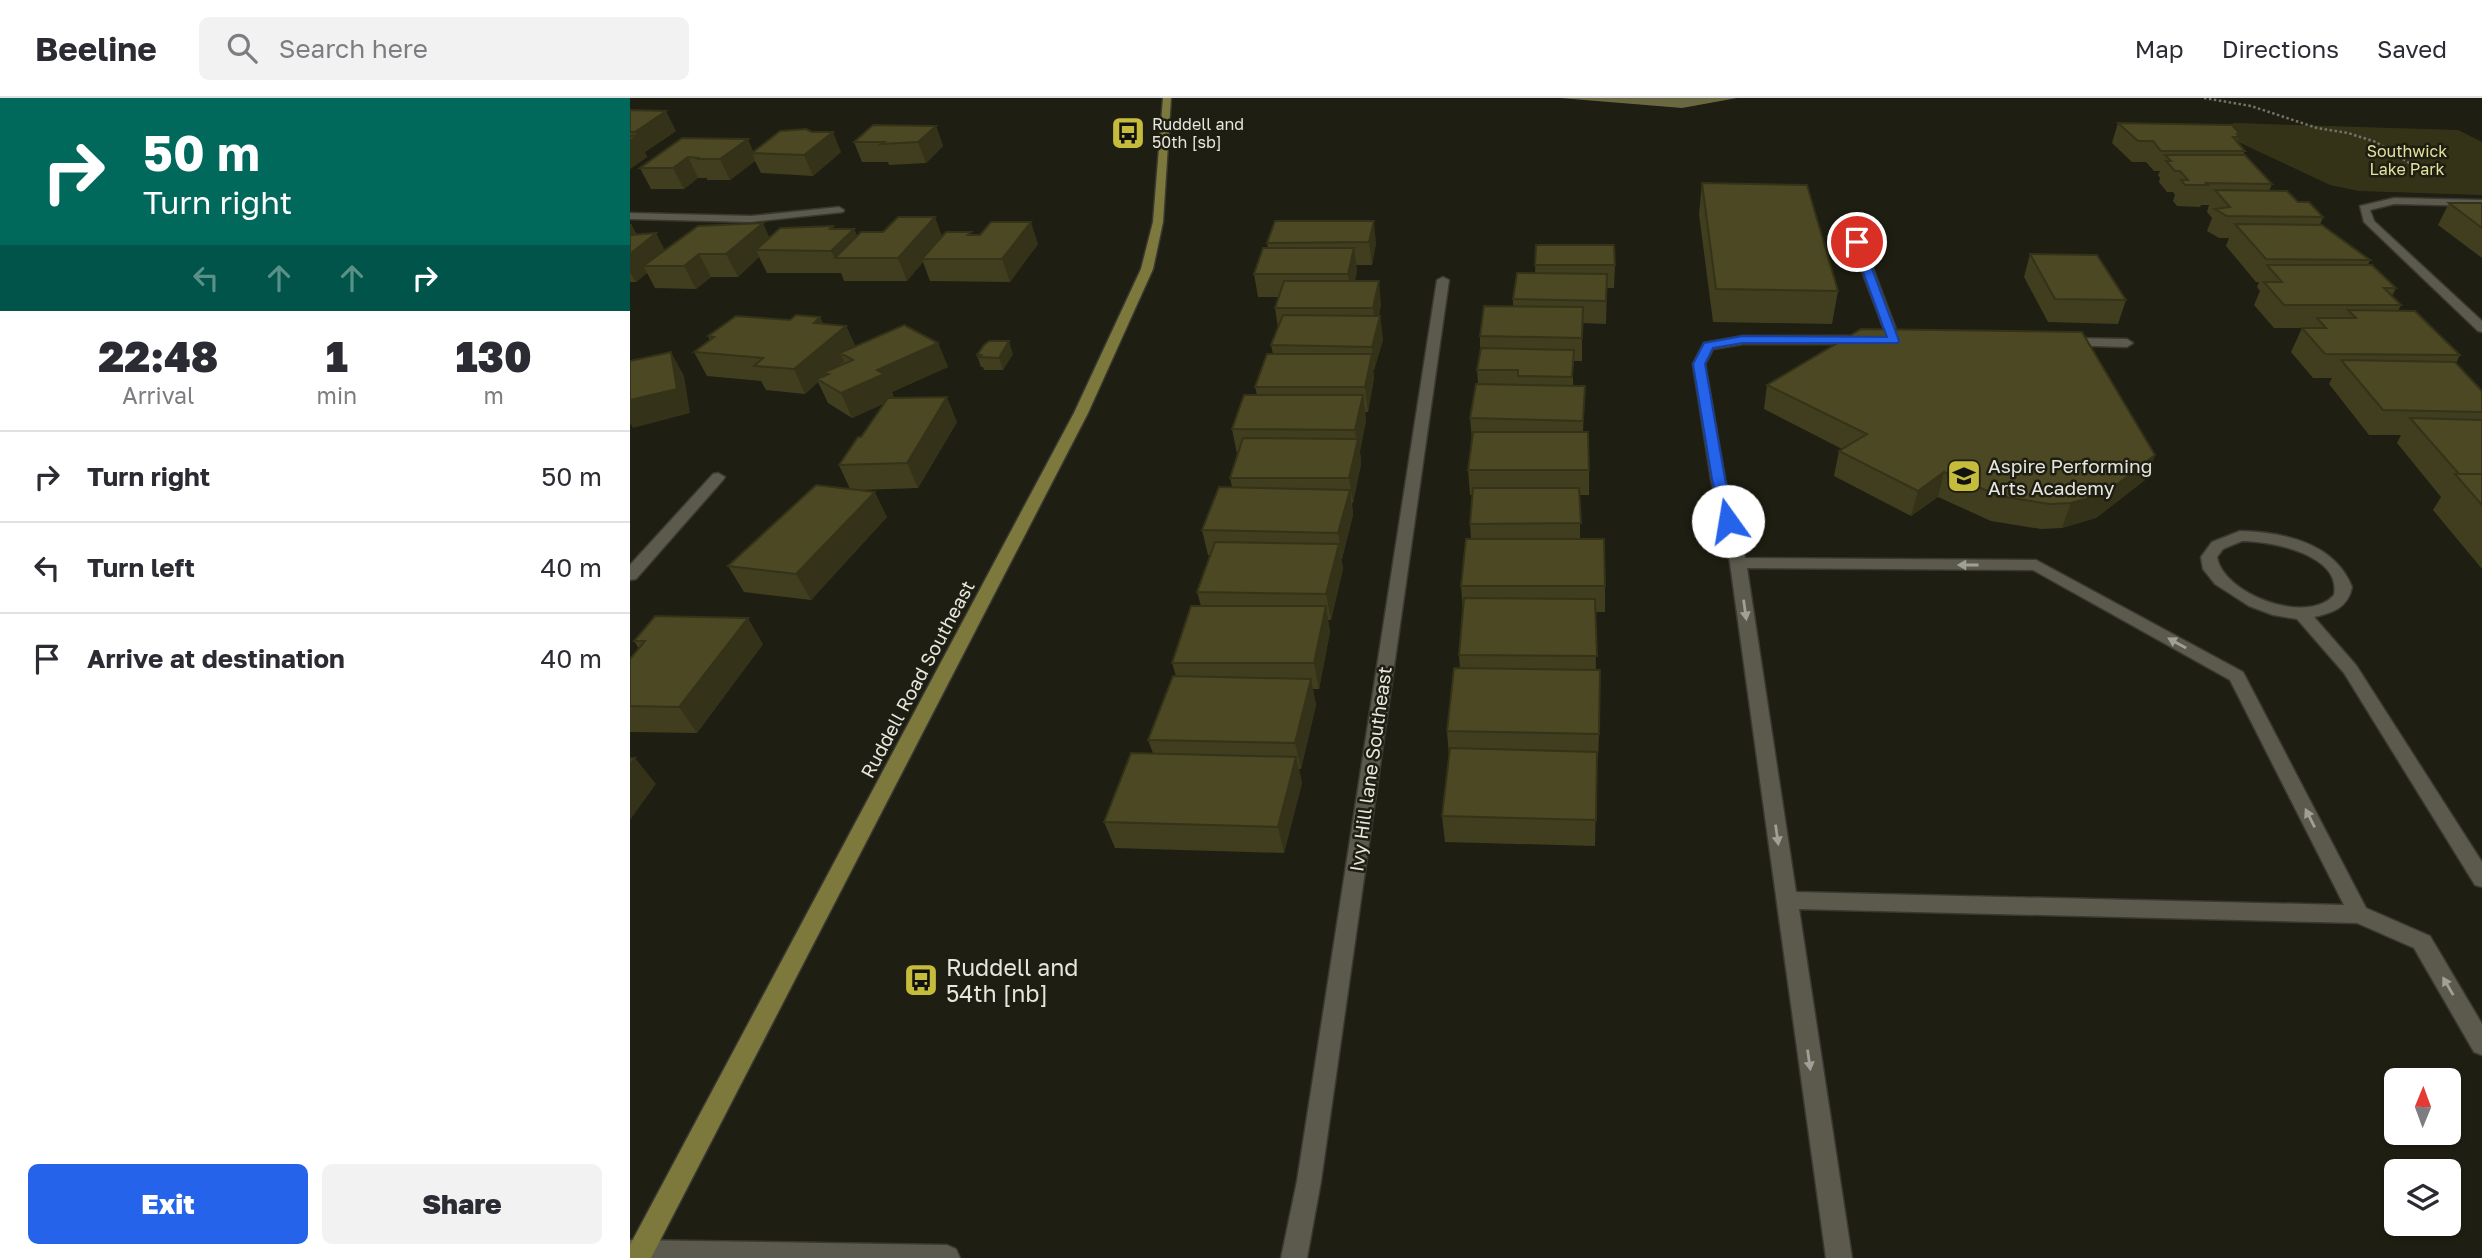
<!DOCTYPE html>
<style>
body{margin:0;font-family:"Golos Text",sans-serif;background:#f2f2f3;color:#2b2b33;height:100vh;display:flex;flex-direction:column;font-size:26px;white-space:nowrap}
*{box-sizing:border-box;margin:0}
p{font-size:23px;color:#7c7c81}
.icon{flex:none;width:38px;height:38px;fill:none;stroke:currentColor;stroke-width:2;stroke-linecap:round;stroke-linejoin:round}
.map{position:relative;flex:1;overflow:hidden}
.details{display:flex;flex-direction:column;background:#fff;width:630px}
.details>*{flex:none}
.top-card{background:#00695c;color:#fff;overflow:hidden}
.needle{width:46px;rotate:1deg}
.fabs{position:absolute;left:1754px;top:970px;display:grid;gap:14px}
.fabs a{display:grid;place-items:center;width:77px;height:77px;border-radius:10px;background:#fff;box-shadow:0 2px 5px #0004;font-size:35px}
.pin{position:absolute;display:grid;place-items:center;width:60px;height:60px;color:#fff;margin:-30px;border:4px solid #fff;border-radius:50%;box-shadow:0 2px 7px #0007}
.me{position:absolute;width:77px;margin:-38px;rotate:347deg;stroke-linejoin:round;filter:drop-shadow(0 0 5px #0008)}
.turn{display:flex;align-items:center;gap:24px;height:147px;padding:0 28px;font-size:32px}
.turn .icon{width:91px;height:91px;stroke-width:2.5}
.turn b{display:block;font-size:49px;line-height:60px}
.lanes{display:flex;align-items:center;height:66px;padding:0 28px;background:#0003;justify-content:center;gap:35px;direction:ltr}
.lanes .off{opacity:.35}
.eta{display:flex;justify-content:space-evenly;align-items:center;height:119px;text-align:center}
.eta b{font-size:42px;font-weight:800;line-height:49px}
.action{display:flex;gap:14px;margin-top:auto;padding:14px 28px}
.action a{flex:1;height:80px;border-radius:10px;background:#2563eb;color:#fff;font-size:28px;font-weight:800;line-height:80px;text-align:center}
.action a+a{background:#f2f2f3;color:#2b2b33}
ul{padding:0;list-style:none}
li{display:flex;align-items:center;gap:21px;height:91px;padding:0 28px;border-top:2px solid #e1e1e2}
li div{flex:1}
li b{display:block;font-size:26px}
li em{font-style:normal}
header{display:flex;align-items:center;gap:42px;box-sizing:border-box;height:98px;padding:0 35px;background:#fff;border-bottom:2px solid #e1e1e2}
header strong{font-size:33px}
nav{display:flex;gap:38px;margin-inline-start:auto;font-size:24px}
.search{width:490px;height:63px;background:#f2f2f3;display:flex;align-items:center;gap:18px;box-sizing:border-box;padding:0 24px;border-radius:10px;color:#7c7c81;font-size:26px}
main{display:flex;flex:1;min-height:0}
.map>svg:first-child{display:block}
.green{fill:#353317}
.water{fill:#6a6842}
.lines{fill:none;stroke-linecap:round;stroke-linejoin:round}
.service-casing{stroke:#393932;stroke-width:3}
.minor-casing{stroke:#393932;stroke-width:3}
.secondary-casing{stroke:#393932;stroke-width:3}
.path{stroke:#727267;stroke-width:2.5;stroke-dasharray:2.5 2.5;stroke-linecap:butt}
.service{fill:#5b5a4d;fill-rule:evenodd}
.minor{fill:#5b5a4d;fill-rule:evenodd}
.secondary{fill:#7d783c;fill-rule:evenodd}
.wall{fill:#403e1e}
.shaded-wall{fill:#343218}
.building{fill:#4b4823;stroke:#343218;stroke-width:2}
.oneway{fill:#a0a096}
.route{fill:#2563eb;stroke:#184099;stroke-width:2}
.labels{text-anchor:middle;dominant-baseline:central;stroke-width:5;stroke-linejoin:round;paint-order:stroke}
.far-poi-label{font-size:16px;fill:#e6e6de;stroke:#1e1e12;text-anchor:start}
.far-park-label{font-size:16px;fill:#e5e19e;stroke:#1e1e12}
.poi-label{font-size:19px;fill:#e6e6de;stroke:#1e1e12;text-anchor:start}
.street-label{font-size:19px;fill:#e6e6de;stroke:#1e1e12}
.near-poi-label{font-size:23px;fill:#e6e6de;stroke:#1e1e12;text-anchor:start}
</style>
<header>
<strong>Beeline</strong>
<div class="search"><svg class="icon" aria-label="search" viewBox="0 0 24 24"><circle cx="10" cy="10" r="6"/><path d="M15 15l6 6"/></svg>Search here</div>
<nav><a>Map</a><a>Directions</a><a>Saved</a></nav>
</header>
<main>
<section class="details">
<div class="top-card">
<div class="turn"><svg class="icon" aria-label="right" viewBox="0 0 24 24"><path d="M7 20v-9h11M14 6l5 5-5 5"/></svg><div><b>50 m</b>Turn right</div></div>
<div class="lanes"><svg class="icon off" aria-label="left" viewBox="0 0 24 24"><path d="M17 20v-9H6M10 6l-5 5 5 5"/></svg><svg class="icon off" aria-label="ahead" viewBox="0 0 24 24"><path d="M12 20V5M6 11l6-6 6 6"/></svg><svg class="icon off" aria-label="ahead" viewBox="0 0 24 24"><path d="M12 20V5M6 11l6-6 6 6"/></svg><svg class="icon" aria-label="right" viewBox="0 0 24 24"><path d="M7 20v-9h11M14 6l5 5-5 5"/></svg></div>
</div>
<div class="eta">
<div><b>22:48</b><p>Arrival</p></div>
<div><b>1</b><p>min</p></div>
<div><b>130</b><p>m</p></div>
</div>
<ul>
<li><svg class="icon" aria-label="right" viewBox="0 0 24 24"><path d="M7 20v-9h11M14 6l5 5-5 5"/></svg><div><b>Turn right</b></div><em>50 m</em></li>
<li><svg class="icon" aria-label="left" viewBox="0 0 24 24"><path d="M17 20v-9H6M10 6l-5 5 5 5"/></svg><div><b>Turn left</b></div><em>40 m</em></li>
<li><svg class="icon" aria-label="arrive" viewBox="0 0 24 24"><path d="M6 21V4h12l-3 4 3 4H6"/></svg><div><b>Arrive at destination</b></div><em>40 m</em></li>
</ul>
<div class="action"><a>Exit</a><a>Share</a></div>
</section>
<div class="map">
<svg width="1852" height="1160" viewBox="0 0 1852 1160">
<rect width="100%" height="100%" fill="#1e1e12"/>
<path class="green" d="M1604,25l224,7 24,12v53l-123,-4 -29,-6 -113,-53z"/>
<path class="water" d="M930,0h177l-55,10z"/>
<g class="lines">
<g class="service-casing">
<path id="service" d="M1223,142l10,2 37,98 -2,3h-8l-2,-3 -37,-98z
M1113,238h122l6,4 -6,4h-122l-30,5 -8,15 20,115 20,79 291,2 207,112 123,236 64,28 52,88v31l-8,-3 -60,-104 -57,-25 -558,-14 53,349h-26l-96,-695 -19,-84 -18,-115 11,-21zM1117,470l286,2 197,110 114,225 -548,-13z
M1434,240l63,1 6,4 -6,4 -67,-2 -2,-3z
M1610,433c43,1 95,12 112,56 -4,21 -20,26 -38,30l42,48 126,197v25l-7,-2 -131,-212 -47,-54 -24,-4 -24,-9 -34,-22 -12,-15 -2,-12 11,-15zM1612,443c28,0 100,13 92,54 -27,31 -111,-1 -117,-38l6,-8z"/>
</g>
<g class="minor-casing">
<path id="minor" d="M1764,100l88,2v6l-88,-2 -24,6 4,11 108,100v11l-4,-1 -114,-109 -4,-16z
M209,109l5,3 -1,2 -92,10 -121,-3v-6l121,3z
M813,179l6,3 -128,901 -14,77h-26l16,-77 140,-901z
M88,375l7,4 -2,3 -87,99 -6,1v-15l83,-91z
M0,1142l317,5 9,4 4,9h-330z"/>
</g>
<g class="secondary-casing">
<path id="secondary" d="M533,0h8l-8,124 -10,47 -65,144 -437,845h-21v-13l444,-832 67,-144 12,-47z"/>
</g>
<path class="path" d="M1574,0l47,8 66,22 31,5 28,9 46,29"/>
<use href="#service" class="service"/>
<use href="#minor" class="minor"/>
<use href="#secondary" class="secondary"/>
</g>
<path class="wall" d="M0,12l46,21 -31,21 2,5 -17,12z
M1488,25l122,11 -3,8 8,9 -2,4 29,29 -3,7 29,11 25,15 -3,8 50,35 -2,5 28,23 -4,8 9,9 -3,6 62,44 -4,8 26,28v178l-49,-59 8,-13 -44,-54 4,-8h-32l-40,-51 3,-6h-19l-22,-26 11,-24h-28l-20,-23 6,-14 -3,-4 2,-5h-3l-30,-36 3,-8h-10l-12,-7 5,-13 -5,-6 2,-7h-8l-1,2 -23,-1 -4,-5 2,-6 -2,-3h-6l-8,-10 1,-4 -2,-3 2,-4h-6l-8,-9h-14l-20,-19z
M306,28l7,20 -17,17 -37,2 -1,-3h-26l-8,-20z
M52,40l71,13 88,1 -28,24 -52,-3 -6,-12 -25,19h-23v-2h-9l-14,11h-33l-11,-21z
M1072,85l136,108 -6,33 -119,-2 -14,-108z
M1819,105h33v55l-44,-33z
M0,126h1l6,11 28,15 104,-12 65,-9h20l3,7h85l30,-1 66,9 -28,38 -80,-1 -7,-19 -16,19h-63l-3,-8h-74l-8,-16 -21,20h-27l-15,12 -41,-1 -8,-15 -11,9h-6z
M637,145h109l-4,22h-16l1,6 -2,10 26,23 -2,12h1l3,24 -9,30h-1l1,8 -6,34h-3l1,8 -6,31 1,13 -8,39h-1l1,12 -11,44h-1l2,10 -12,51h-3l2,12 -11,57h-6l3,16 -15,64h-2l3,14 -18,70 -169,-5 -11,-26 49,-69 -5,-13 28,-64 -4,-13 29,-57 -4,-14 13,-36 -2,-1 -6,-25 30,-43 -2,-9 7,-24 -5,-25 25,-34 -2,-8 18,-33 -2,-9 7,-17 -3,-20 4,-11h-21l-4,-23 14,-26z
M906,147l79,20 -1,23h-7l-1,36 -24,-1v38h-9v25h12l-2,46 6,38v25h-9v44l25,47v26h-10l1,58 3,64 -1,26h-1l-2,86 -150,-4 -3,-26 7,-59 -2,-26 13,-63 -1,-13 4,-43 -2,-26 10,-47 -1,-15 2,-29h-2l-2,-25 4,-30 -2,-22 8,-34 -1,-14 3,-21v-13l33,-30v-7l22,-26z
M1400,156l96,46 -8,24 -70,-2 -24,-45z
M190,219l3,7 23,2 9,20 83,-3 10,24 -56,25 2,6 63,24 -39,66 -58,2 27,27 -76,83 -67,-8 -16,-26 122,-77 -11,-24 22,-28 24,-34 -33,15 -24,-15 -10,-21 -13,12 -39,-4 -5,-9 -54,-5 -13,-24 16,-12 -2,-4 82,-16z
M383,256l-10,16h-19l-1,-3h-2l-4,-12z
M1137,287l388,70 -10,25 -49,38 -34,10 -21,1 -50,-8 -53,-24 -27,19 -77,-40 5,-25 3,-2 -78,-40z
M4,543l129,3 -66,89 -67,-1v-73l9,-10z"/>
<path class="shaded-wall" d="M36,13l10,20 -31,21 2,5 -17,12v-28l7,-5 -2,-4z
M306,28l7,20 -17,17 -8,-21z
M203,34l8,20 -28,24 -9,-21z
M118,41l6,14h-2l3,8 -25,19 -10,-21z
M58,59l10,21 -14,11 -11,-21z
M305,119l8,22 -21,20 1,3 -16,19 -9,-23z
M744,123l2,22 -4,22 -3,-23z
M401,124l7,22 -28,38 -8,-23z
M133,125l10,22 -17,5 3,7 -21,20 -12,-23z
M1,126l11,20 14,-11 12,23 -25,10 4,7 -11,9 -6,-10v-47z
M203,128l7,17 14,-14 9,22 -28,7 -4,-7 -1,-22z
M724,150l3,23 -6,26 -3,-23z
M69,156l12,23 -15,12 -12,-23z
M749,183l2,23 -5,28 -3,-24z
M750,218l3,24 -9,30 -2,-23z
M190,219l10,22 16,-13 11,23 -17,4 4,8 -16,13 -3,-2 1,3 -9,4 1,3 -13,12 -11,-25 20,-46z
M379,243l4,13 -10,16 -4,-12z
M308,245l10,24 -56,25 2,7 -42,19 -11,-25 36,-23z
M41,254l13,24 6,37 -57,15 -3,-5v-23z
M742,256l2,24 -6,34 -3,-25z
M733,297l3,25 -6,31 1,13 -8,39 -4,-25 8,-35 -2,-13z
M317,299l10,25 -39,66 -11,-25z
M1525,357l-10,25 -49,38 -34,10 9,-25z
M1314,374l-6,25 -27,19 7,-25z
M720,392l3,25 -11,44 -4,-26z
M245,394l12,25 -76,83 -15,-26z
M709,446l4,25 -12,51 -5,-26z
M696,508l4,26 -11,57 -5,-26z
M118,520l15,26 -66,89 -18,-26z
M681,581l5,26 -15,64 -6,-26z
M666,659l6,26 -18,70 -6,-26z
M5,660l21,26 -26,36v-55z"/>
<path class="building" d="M0,12l36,1 -31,21h-5z
M1488,25l114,2 8,9h-3l2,3h-6l12,14h-84l-8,-10h-15z
M243,27l63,1 -18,16 -37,2 3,-2h-30z
M176,31l6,3h21l-29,23 -52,-2 28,-22z
M0,38h7l-7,5z
M52,40l66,1 -28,20h-23l3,-1 -12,-1 -15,11h-33z
M1535,57h80l27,29 -66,-1 2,2h-23l-4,-5h7l-8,-9h-5l-9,-10h5z
M1072,85l105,2 31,106 -122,-2z
M1585,92l72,1 11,11h11l14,15 -96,-1 -12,-7 15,-2z
M1819,105h33v25z
M268,119h37l-37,41h-63l26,-26h22z
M645,123h99l-5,21 -102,1z
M361,124h40l-29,37h-80l24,-27h25l-3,3h12z
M133,125l-37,31h-27l-15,12h-41l55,-40z
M1605,126l87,1 48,35 -104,-1z
M203,128l-3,3h24l-23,22 -75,-1 24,-22z
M26,135l-26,21v-19z
M906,147h78l1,20h-80z
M633,150h91l-6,26h-94z
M1400,156l67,1 29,45 -71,-1z
M1637,167h105l24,23h-12l17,17h-117l-20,-23h18z
M887,175l90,1 -1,27 -93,-2z
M654,183h95l-6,27h-98z
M854,208l99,1 -1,31 -102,-2z
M1718,212l67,1 45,44 -135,-1 -23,-26h24l-9,-10h39z
M166,217l24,2 -6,6 32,3 -52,43 -40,-3 9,-8 -69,-6 20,-15 -6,-1 28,-20 54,4z
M653,217l97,1 -8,31 -101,-2z
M274,227l34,18 -61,27 7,4 -43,19 -24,-14 12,-5 -4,-2 28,-12 -13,-7z
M1231,231l221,3 73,123 -49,38 -35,10 -21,1 -51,-8 -55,-24 -26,19 -79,-40 28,-17 -100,-49z
M359,243h20l-10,17 -20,-1 2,-2h-4l7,-10z
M851,250l93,2 -2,27 -54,-1v-6h-41z
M41,254l6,37 -47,11v-39z
M637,256h105l-7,33h-110z
M1711,262l114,2 27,29v21l-99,-2z
M846,286l109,2 -2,35 -113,-3z
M614,297h119l-8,35 -123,-1z
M317,299l-40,66 -68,2 19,-28h3l27,-39z
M1780,320l72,2v54h-23z
M843,334h115l1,38h-121z
M613,340l115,1 -9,39h-119z
M1825,376h27v31z
M186,387l59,7 -79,82 -68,-8z
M589,389l131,3 -12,43 -136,-3z
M843,390h106l2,35 -111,1z
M836,441h138l1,47h-144z
M585,444l124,2 -13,50 -129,-2z
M834,500l131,1 2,57 -138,-1z
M561,508h135l-12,57h-142z
M25,518l93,2 -69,89 -49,-1v-47l15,-18h-11z
M824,570l146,2 -1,64 -152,-3z
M543,578l138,3 -16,64 -147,-3z
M820,650l147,4 -1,68 -154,-4z
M501,655l165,4 -18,70 -174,-5z
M0,660h5l-5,7z"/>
<defs><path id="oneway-solid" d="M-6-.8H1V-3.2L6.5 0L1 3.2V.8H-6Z" transform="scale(1.75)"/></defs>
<g class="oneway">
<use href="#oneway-solid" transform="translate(1338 467) rotate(-180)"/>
<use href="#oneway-solid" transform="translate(1115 512) rotate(82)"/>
<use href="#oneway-solid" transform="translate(1547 545) rotate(-151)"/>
<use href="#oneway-solid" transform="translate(1680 720) rotate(-117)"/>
<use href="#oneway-solid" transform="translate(1147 737) rotate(82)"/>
<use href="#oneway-solid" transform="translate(1818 888) rotate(-120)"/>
<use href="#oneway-solid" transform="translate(1179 962) rotate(82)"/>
</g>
<path class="route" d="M1227,141l5,3 37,99 -1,2h-155l-30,5 -8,16 20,115 10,42 -2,3h-10l-11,-45 -19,-115 11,-21 39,-7 144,1 -35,-95z"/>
<defs>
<g id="bus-square" transform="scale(1.75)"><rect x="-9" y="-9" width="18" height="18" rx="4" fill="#c6bc3c" stroke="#1e1e12"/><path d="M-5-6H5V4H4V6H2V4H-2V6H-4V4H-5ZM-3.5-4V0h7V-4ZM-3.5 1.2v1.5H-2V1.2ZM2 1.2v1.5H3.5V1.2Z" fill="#111"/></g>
<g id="school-square" transform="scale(1.75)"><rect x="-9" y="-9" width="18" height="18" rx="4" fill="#c6bc3c" stroke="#1e1e12"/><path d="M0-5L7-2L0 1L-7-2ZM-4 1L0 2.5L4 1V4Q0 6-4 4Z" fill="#111"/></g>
</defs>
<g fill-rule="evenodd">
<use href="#bus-square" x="498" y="35"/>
<use href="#school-square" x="1334" y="378"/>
<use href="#bus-square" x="291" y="882"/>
</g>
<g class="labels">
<g class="far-poi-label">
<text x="522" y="26">Ruddell and<tspan x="522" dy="18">50th [sb]</tspan></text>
</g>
<g class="far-park-label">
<text x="1777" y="53">Southwick<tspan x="1777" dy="18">Lake Park</tspan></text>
</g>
<g class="poi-label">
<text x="1358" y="367">Aspire Performing<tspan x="1358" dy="22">Arts Academy</tspan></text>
</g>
<g class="street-label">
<text transform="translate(287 581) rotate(-62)">Ruddell Road Southeast</text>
<text transform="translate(740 671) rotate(-82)">Ivy Hill lane Southeast</text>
</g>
<g class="near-poi-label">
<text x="316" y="869">Ruddell and<tspan x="316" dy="26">54th [nb]</tspan></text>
</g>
</g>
</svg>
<div class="fabs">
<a><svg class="needle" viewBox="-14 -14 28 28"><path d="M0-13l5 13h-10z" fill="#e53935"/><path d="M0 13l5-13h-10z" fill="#7c7c81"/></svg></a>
<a><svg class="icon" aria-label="layers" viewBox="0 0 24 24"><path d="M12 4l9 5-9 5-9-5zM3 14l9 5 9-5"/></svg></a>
</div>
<div class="pin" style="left:1227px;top:144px;background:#d93025"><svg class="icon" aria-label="arrive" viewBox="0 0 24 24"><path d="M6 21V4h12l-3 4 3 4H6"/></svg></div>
<svg class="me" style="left:1098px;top:423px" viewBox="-20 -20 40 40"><circle r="19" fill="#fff"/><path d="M0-13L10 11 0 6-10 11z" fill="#2563eb"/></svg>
</div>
</main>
